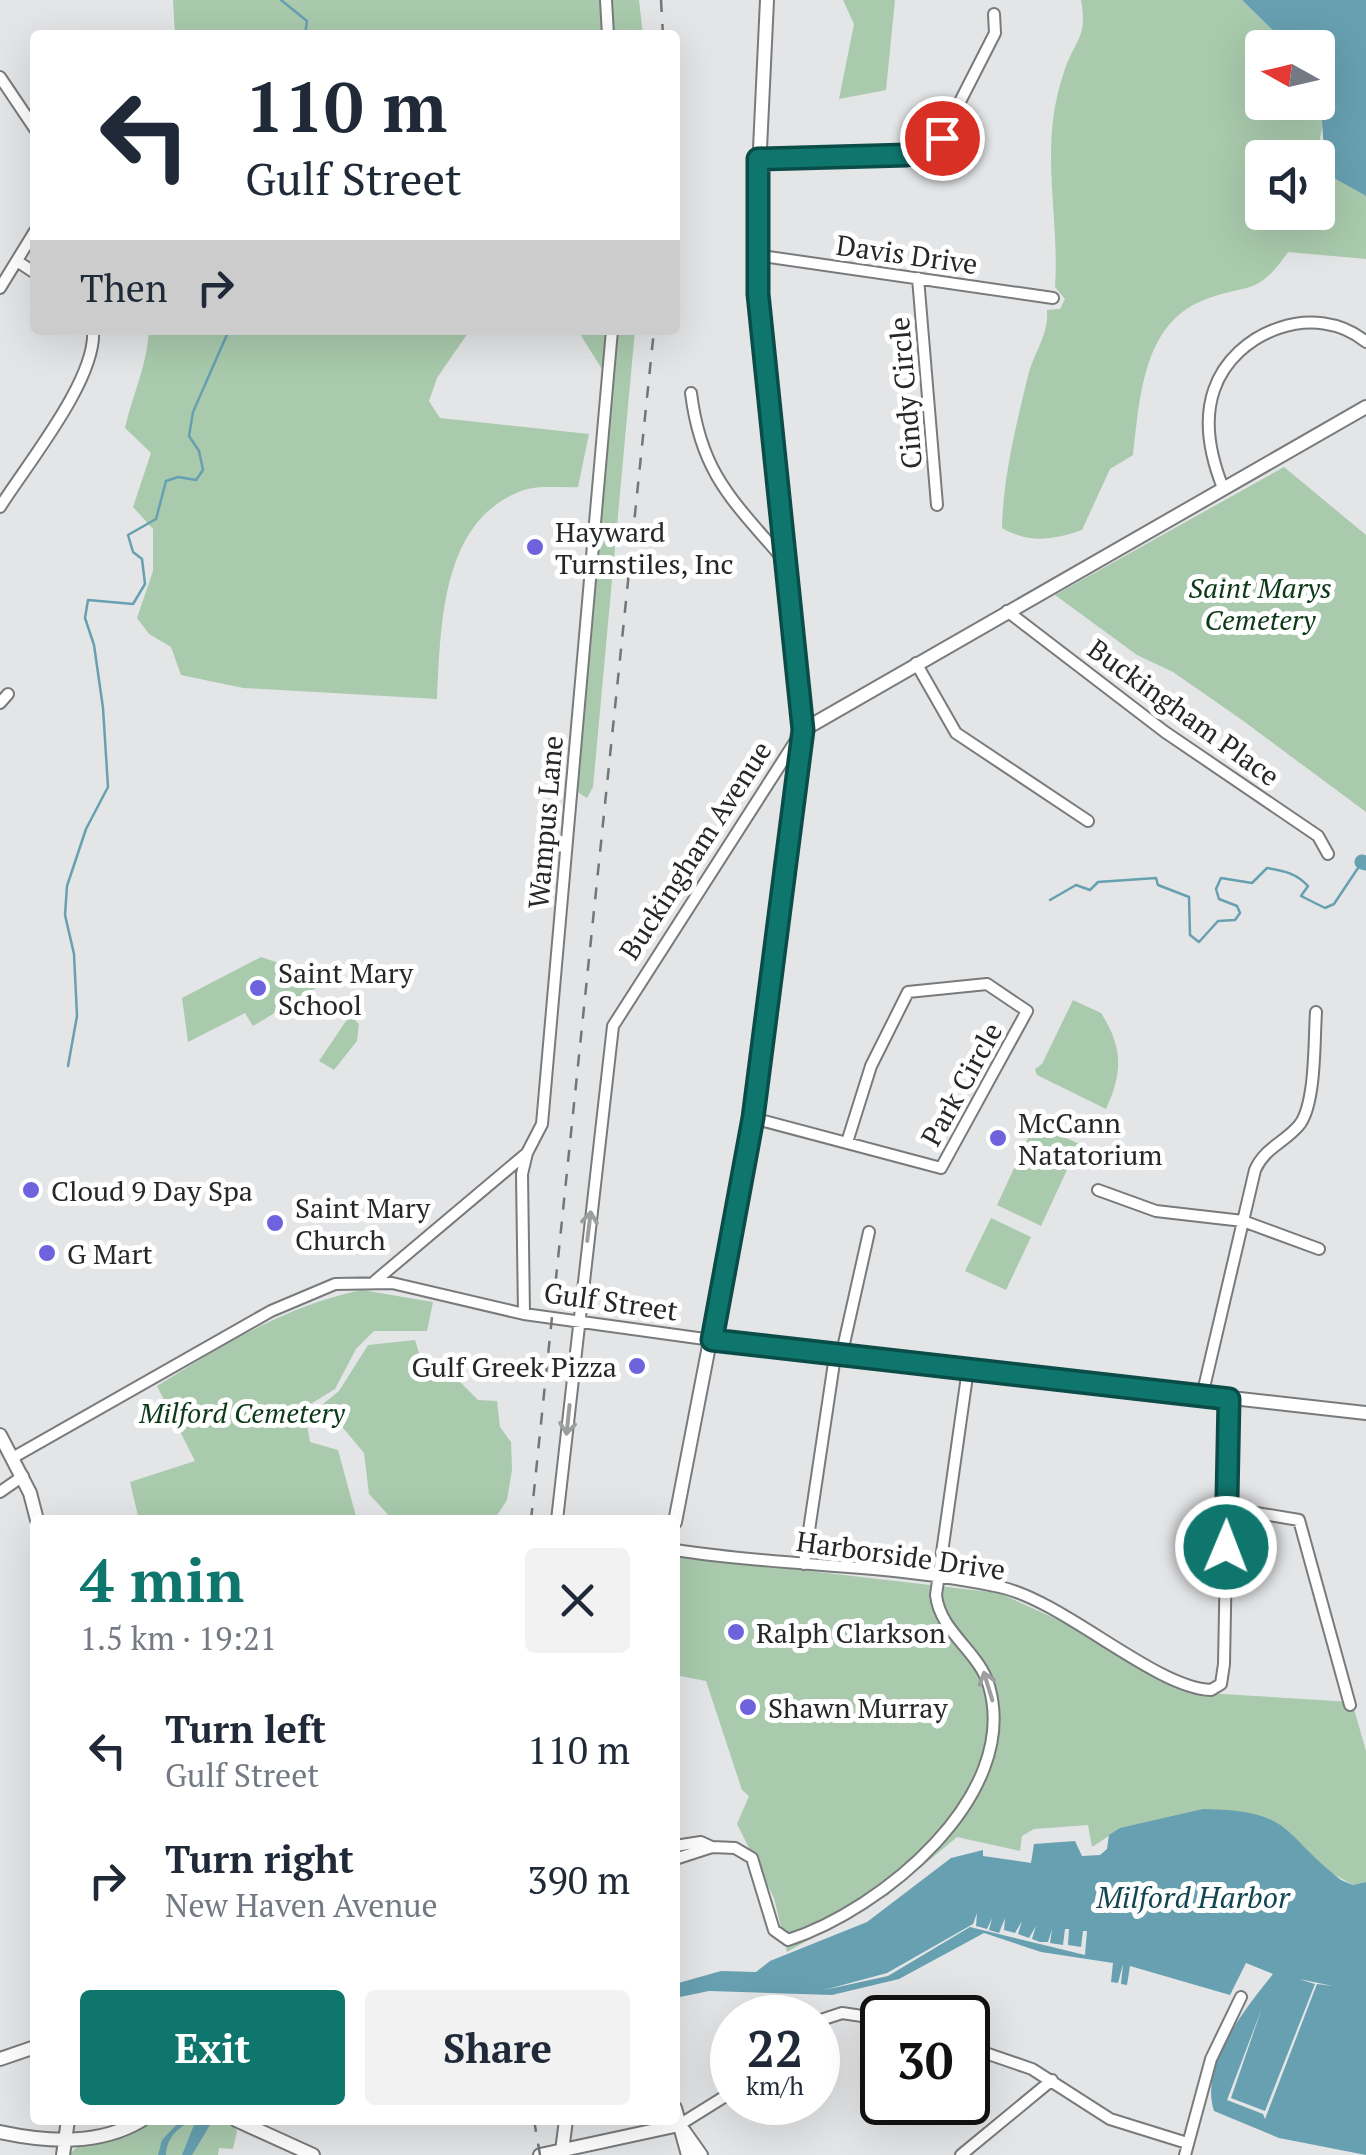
<!DOCTYPE html>
<meta charset="utf-8">
<style>
body{margin:0;font-family:"PT Serif",serif;background:#f2f2f3;color:#1f2937;height:100vh;display:flex;flex-direction:column;font-size:38px;white-space:nowrap}
*{box-sizing:border-box;margin:0}
p{font-size:32px;color:#747a83}
.icon{flex:none;width:55px;height:55px;fill:none;stroke:currentColor;stroke-width:2;stroke-linecap:round;stroke-linejoin:round}
.map{position:relative;flex:1;overflow:hidden}
.sheet{position:absolute;left:30px;top:1515px;width:650px;height:610px;display:flex;flex-direction:column;background:#fff;border-radius:10px;box-shadow:0 10px 40px #0002}
.sheet>*{flex:none}
.banner{position:absolute;left:30px;top:30px;width:650px;height:305px;border-radius:10px;box-shadow:0 10px 40px #0002;background:#fff;color:#1f2937;overflow:hidden}
.needle{width:65px;rotate:278deg}
.tools{position:absolute;left:1245px;top:30px;display:grid;gap:20px}
.tools a{display:grid;place-items:center;width:90px;height:90px;border-radius:10px;background:#fff;box-shadow:0 10px 40px #0002;font-size:50px}
.speed{position:absolute;left:710px;top:1995px;display:flex;gap:20px;font-size:50px;font-weight:700;text-align:center}
.speed>*{display:grid;place-content:center;width:130px;height:130px;border-radius:50%;background:#fff;box-shadow:0 10px 40px #0002;line-height:1}
.speed small{font-size:25px;font-weight:400}
.speed .limit{border:5px solid #111;border-radius:15px;background:#fff;color:#111}
.pin{position:absolute;display:grid;place-items:center;width:85px;height:85px;color:#fff;margin:-42px;border:5px solid #fff;border-radius:50%;box-shadow:0 2px 10px #0007}
.me{position:absolute;width:110px;margin:-55px;rotate:1deg;stroke-linejoin:round;filter:drop-shadow(0 0 8px #0008)}
.turn{display:flex;align-items:center;gap:35px;height:210px;padding:0 50px;font-size:45px}
.turn .icon{width:130px;height:130px;stroke-width:2.5}
.turn b{display:block;font-size:70px;line-height:85px}
.then{display:flex;align-items:center;height:95px;padding:0 50px;background:#0003;gap:20px;font-size:38px}
.round{display:grid;place-items:center;flex:none;width:105px;height:105px;border-radius:10px;background:#f2f2f3}
.summary{display:flex;align-items:center;justify-content:space-between;height:170px;padding:0 50px}
h1{font-size:60px;font-weight:700;line-height:75px;color:#0f766e}
.action{display:flex;gap:20px;margin-top:auto;padding:20px 50px}
.action a{flex:1;height:115px;border-radius:10px;background:#0f766e;color:#fff;font-size:40px;font-weight:700;line-height:115px;text-align:center}
.action a+a{background:#f2f2f3;color:#1f2937}
ul{padding:0;list-style:none}
li{display:flex;align-items:center;gap:30px;height:130px;padding:0 50px}
li div{flex:1}
li b{display:block;font-size:38px}
li em{font-style:normal}
.map>svg:first-child{display:block}
.green{fill:#a9caad;fill-rule:evenodd}
.water{fill:#67a0b1}
.pier{fill:#e4e5e7}
.lines{fill:none;stroke-linecap:round;stroke-linejoin:round}
.stream{stroke:#67a0b1;stroke-width:2.5}
.river{stroke:#67a0b1;stroke-width:15}
.minor-casing{stroke:#797a7b;stroke-width:14}
.major-casing{stroke:#797a7b;stroke-width:16}
.minor{stroke:#fff;stroke-width:10}
.major{stroke:#fff;stroke-width:12}
.rail{stroke:#747576;stroke-width:2.5;stroke-dasharray:12 12;stroke-linecap:butt}
.oneway{stroke:#9d9e9e}
.route-casing{stroke:#0a4d48;stroke-width:25}
.route{stroke:#0f766e;stroke-width:18}
.poi-dot{fill:#6e63dd;stroke:#fff;stroke-width:4}
.labels{text-anchor:middle;dominant-baseline:central;stroke-width:10;stroke-linejoin:round;paint-order:stroke}
.street-label{font-size:28px;fill:#262727;stroke:#fff}
.poi-label{font-size:28px;fill:#262727;stroke:#fff;text-anchor:start}
.park-label{font-size:28px;font-style:italic;fill:#0c3917;stroke:#fff}
.water-label{font-size:30px;font-style:italic;fill:#124653;stroke:#fff}
</style>
<div class="map">
<svg width="1366" height="2155" viewBox="0 0 1366 2155">
<rect width="100%" height="100%" fill="#e4e5e7"/>
<path class="green" d="M173,0h466l4,35h-468z
M843,0h52l-9,90 -47,9 15,-75z
M1081,0h161l48,47 -28,1v54h56v-16l7,29 -5,23 6,35 40,23v63l-78,-7c-32,46 -38,30 -84,48 -62,24 -64,99 -71,155l-23,14 -28,61c-29,10 -52,14 -80,-2 1,-50 14,-103 26,-152 6,-24 21,-41 19,-66l13,-1 5,-10 -10,-12c5,-74 -17,-140 9,-215 11,-33 24,-34 17,-72zM1262,158h56v54h-56z
M149,330h321l-33,48 -8,23 11,17 149,16 -11,53c-16,1 -39,-2 -54,3 -84,29 -83,137 -87,209l-194,-11 -62,-13 -10,-28 -22,-13 -12,-16 16,-47v-42l-20,-22 18,-54 -26,-25c8,-34 22,-63 24,-98z
M523,330h112l-42,457 -6,11 -14,-9 37,-407 -30,-48z
M1284,467l82,68v277l-124,-92 -69,-48 -36,-17 -82,-60z
M261,957l68,23 -76,46 -8,-13 -57,29 -6,-44z
M1073,1000l28,13c22,34 22,59 5,96l-69,-34 -2,-6 7,-5z
M350,1015l9,9 -2,17 -23,29 -15,-9z
M1035,1123l44,21 -38,82 -44,-21z
M991,1218l40,19 -25,53 -41,-19z
M362,1290l71,12 -6,29h-53l-18,18 -21,40 -31,19 6,34 28,8 19,70h-218l-9,-38 65,-21 -38,-75c65,-40 129,-81 205,-96z
M415,1340l8,26 29,8 26,26 19,1 3,26 11,15 1,28 -5,30 -13,20h-101l-24,-26 -5,-41 -41,-49 16,-13 29,-46z
M680,1556l319,37 73,33 118,66 162,10 14,49v131l-13,3 -23,-13 -196,-45 -13,1 -29,19 -4,-22 -54,4 -12,7 -2,15 -63,-14 -69,58 -101,57 -13,-54 -37,-74 12,-28 -7,-6 -36,-109 -31,-6v-107z
M125,2120h103l9,11 -4,18 -14,-1 -1,7h-150l13,-11 28,-6z"/>
<path class="water" d="M1242,0h124v196l-41,-23 -7,-125 -28,-1z
M1203,1809c92,2 76,23 138,71l12,5 13,-3v273l-87,-17 -65,-27c-15,-47 32,-103 59,-137l-27,-11 -16,32 -100,-29 -3,19 -6,-1 2,-20 -5,19 -7,-1 2,-19 -72,-11 -57,-19 -85,46 -67,16 -123,-4 -34,7v-14l46,-13 35,1 14,-11 97,-39 84,-64 32,-8v6l48,7 3,-19 41,-3 7,15 18,-1 7,-6 2,-14 11,-7z
M181,2120h32l-21,35h-10l14,-35c-17,6 -29,16 -30,35h-8l4,-15z"/>
<path class="pier" d="M977,1913l-1,13 11,3 5,-11 -3,12 10,3 6,-15 -1,12 11,3 7,-12 -4,13 11,4 7,-12 -4,13 8,3h8l4,-13 -2,14 13,2 2,-16h4l-1,16 13,2 2,-16h4l-2,24 -115,-28 -82,49 -64,14 63,-17 86,-49z
M1299,1979l34,7 -16,-2 -52,135 -2,-5 -36,-14 35,-92 -31,90 34,13 50,-127z"/>
<g class="lines">
<path class="stream" d="M281,0l26,21 -2,14
M1050,900l26,-15 14,5 8,-8 58,-4 2,7 31,12 1,38 9,7 19,-21 17,-1 5,-7 -3,-7 -18,-7 -3,-10 5,-11 31,5 15,-15c17,3 29,5 41,18l-7,10 24,12 9,-4 28,-42
M68,1066l9,-50 -3,-62 -9,-39 2,-29 19,-57 22,-42 -5,-79 -9,-63 -9,-27 3,-18 45,4 12,-20 -3,-25 -9,-7 -5,-17 28,-16 10,-38 12,-4 18,3 7,-10 -4,-19 -10,-15 4,-24 36,-82"/>
<path class="river" d="M1362,862l4,1"/>
<g class="minor-casing">
<path id="minor" d="M606,0l2,35
M0,77l35,52
M758,159c46,-1 153,9 184,-22l53,-104 -1,-19
M755,255l298,43
M17,261l18,12
M918,278l19,227
M0,288l35,-57
M691,393c10,80 41,107 92,166
M1223,488c-12,-30 -20,-66 -9,-98 20,-59 102,-90 152,-48
M0,507c27,-43 97,-128 93,-177
M1007,611l158,121 153,104 10,18
M916,663l40,70 132,88
M0,703l8,-9
M753,1118l188,50 86,-157 -40,-27 -79,8 -37,74 -23,73
M1098,1190l58,21 87,10 76,28
M375,1281l152,-128
M524,1314l-2,-140 5,-21 15,-29 70,-794
M841,1357l28,-125
M1202,1396l53,-226c10,-23 31,-28 45,-46 16,-22 14,-84 16,-112
M14,1457l257,-146 64,-27 57,-1 132,31 188,26
M0,1492l23,-16
M1227,1508l72,12 51,185
M557,1520l56,-494 187,-292
M675,1550c107,17 219,14 325,37 64,14 155,101 211,103l10,-6 3,-20 5,-265
M804,1564l31,-208
M675,1846l26,-4 11,5 -37,12
M712,1847l23,1 17,10 22,72 14,10c93,-30 233,-144 201,-254 -10,-35 -49,-54 -53,-91l32,-226
M818,2021l24,-8 40,6
M968,2047l64,22 78,50 77,24
M679,2125l53,-33
M961,2155l91,-75
M1185,2155l26,-96 30,-62"/>
</g>
<g class="major-casing">
<path id="major" d="M803,730l563,-323
M712,1340l654,73
M0,1435l30,58 7,27
M675,1522l78,-404 50,-388 -48,-475 12,-255
M0,2059l35,-12
M675,2108l13,47
M236,2120l77,35
M684,2131l17,24
M0,2132c47,10 99,14 142,-12
M562,2151l4,-31
M63,2155l5,-35
M540,2155l139,-30"/>
</g>
<use href="#minor" class="minor"/>
<use href="#major" class="major"/>
<path class="rail" d="M661,0l2,35
M531,1520l123,-1190
M534,2120l6,35"/>
</g>
<defs><path id="oneway-shaft" d="M-6 0H5M1.5-3L5.5 0L1.5 3" fill="none" stroke-width="1.6" stroke-linecap="round" stroke-linejoin="round" transform="scale(2.5)"/></defs>
<g class="oneway">
<use href="#oneway-shaft" transform="translate(589 1226) rotate(-83)"/>
<use href="#oneway-shaft" transform="translate(568 1420) rotate(96)"/>
<use href="#oneway-shaft" transform="translate(988 1686) rotate(-107)"/>
</g>
<g class="lines">
<g class="route-casing">
<path id="route" d="M942,138l-21,15 -14,2 -149,4v135l45,436 -50,388 -41,222 517,59 -3,148"/>
</g>
<use href="#route" class="route"/>
</g>
<g class="poi-dot">
<circle cx="535" cy="547" r="10"/>
<circle cx="258" cy="988" r="10"/>
<circle cx="998" cy="1138" r="10"/>
<circle cx="31" cy="1190" r="10"/>
<circle cx="275" cy="1223" r="10"/>
<circle cx="47" cy="1253" r="10"/>
<circle cx="637" cy="1366" r="10"/>
<circle cx="736" cy="1632" r="10"/>
<circle cx="748" cy="1707" r="10"/>
</g>
<g class="labels">
<g class="street-label">
<text transform="translate(907 254) rotate(8)">Davis Drive</text>
<text transform="translate(905 393) rotate(-95)">Cindy Circle</text>
<text transform="translate(1184 712) rotate(36)">Buckingham Place</text>
<text transform="translate(545 822) rotate(-85)">Wampus Lane</text>
<text transform="translate(695 850) rotate(-57)">Buckingham Avenue</text>
<text transform="translate(961 1084) rotate(-61)">Park Circle</text>
<text transform="translate(611 1301) rotate(8)">Gulf Street</text>
<text transform="translate(901 1555) rotate(8)">Harborside Drive</text>
</g>
<g class="poi-label">
<text x="555" y="531">Hayward<tspan x="555" dy="32">Turnstiles, Inc</tspan></text>
<text x="278" y="972">Saint Mary<tspan x="278" dy="32">School</tspan></text>
<text x="1018" y="1122">McCann<tspan x="1018" dy="32">Natatorium</tspan></text>
<text x="51" y="1190">Cloud 9 Day Spa</text>
<text x="295" y="1207">Saint Mary<tspan x="295" dy="32">Church</tspan></text>
<text x="67" y="1253">G Mart</text>
<text x="617" y="1366" text-anchor="end">Gulf Greek Pizza</text>
<text x="756" y="1632">Ralph Clarkson</text>
<text x="768" y="1707">Shawn Murray</text>
</g>
<g class="park-label">
<text x="1260" y="587">Saint Marys<tspan x="1260" dy="32">Cemetery</tspan></text>
<text x="242" y="1412">Milford Cemetery</text>
</g>
<g class="water-label">
<text x="1193" y="1897">Milford Harbor</text>
</g>
</g>
</svg>
<div class="tools">
<a><svg class="needle" viewBox="-14 -14 28 28"><path d="M0-13l5 13h-10z" fill="#e53935"/><path d="M0 13l5-13h-10z" fill="#747a83"/></svg></a>
<a><svg class="icon" aria-label="sound" viewBox="0 0 24 24"><path d="M4 9h4l5-4v14l-5-4H4zM17 9q2 3 0 6"/></svg></a>
</div>
<div class="speed"><div>22<small>km/h</small></div><div class="limit">30</div></div>
<div class="pin" style="left:942px;top:138px;background:#d93025"><svg class="icon" aria-label="arrive" viewBox="0 0 24 24"><path d="M6 21V4h12l-3 4 3 4H6"/></svg></div>
<svg class="me" style="left:1226px;top:1547px" viewBox="-20 -20 40 40"><circle r="17" fill="#0f766e" stroke="#fff" stroke-width="3"/><path d="M0-11L8 9 0 5-8 9z" fill="#fff"/></svg>
<div class="banner">
<div class="turn"><svg class="icon" aria-label="left" viewBox="0 0 24 24"><path d="M17 20v-9H6M10 6l-5 5 5 5"/></svg><div><b>110 m</b>Gulf Street</div></div>
<div class="then">Then<svg class="icon" aria-label="right" viewBox="0 0 24 24"><path d="M7 20v-9h11M14 6l5 5-5 5"/></svg></div>
</div>
<section class="sheet">
<div class="summary"><div><h1>4 min</h1><p>1.5 km · 19:21</p></div><a class="round"><svg class="icon" aria-label="close" viewBox="0 0 24 24"><path d="M6 6l12 12M18 6L6 18"/></svg></a></div>
<ul>
<li><svg class="icon" aria-label="left" viewBox="0 0 24 24"><path d="M17 20v-9H6M10 6l-5 5 5 5"/></svg><div><b>Turn left</b><p>Gulf Street</p></div><em>110 m</em></li>
<li><svg class="icon" aria-label="right" viewBox="0 0 24 24"><path d="M7 20v-9h11M14 6l5 5-5 5"/></svg><div><b>Turn right</b><p>New Haven Avenue</p></div><em>390 m</em></li>
</ul>
<div class="action"><a>Exit</a><a>Share</a></div>
</section>
</div>
